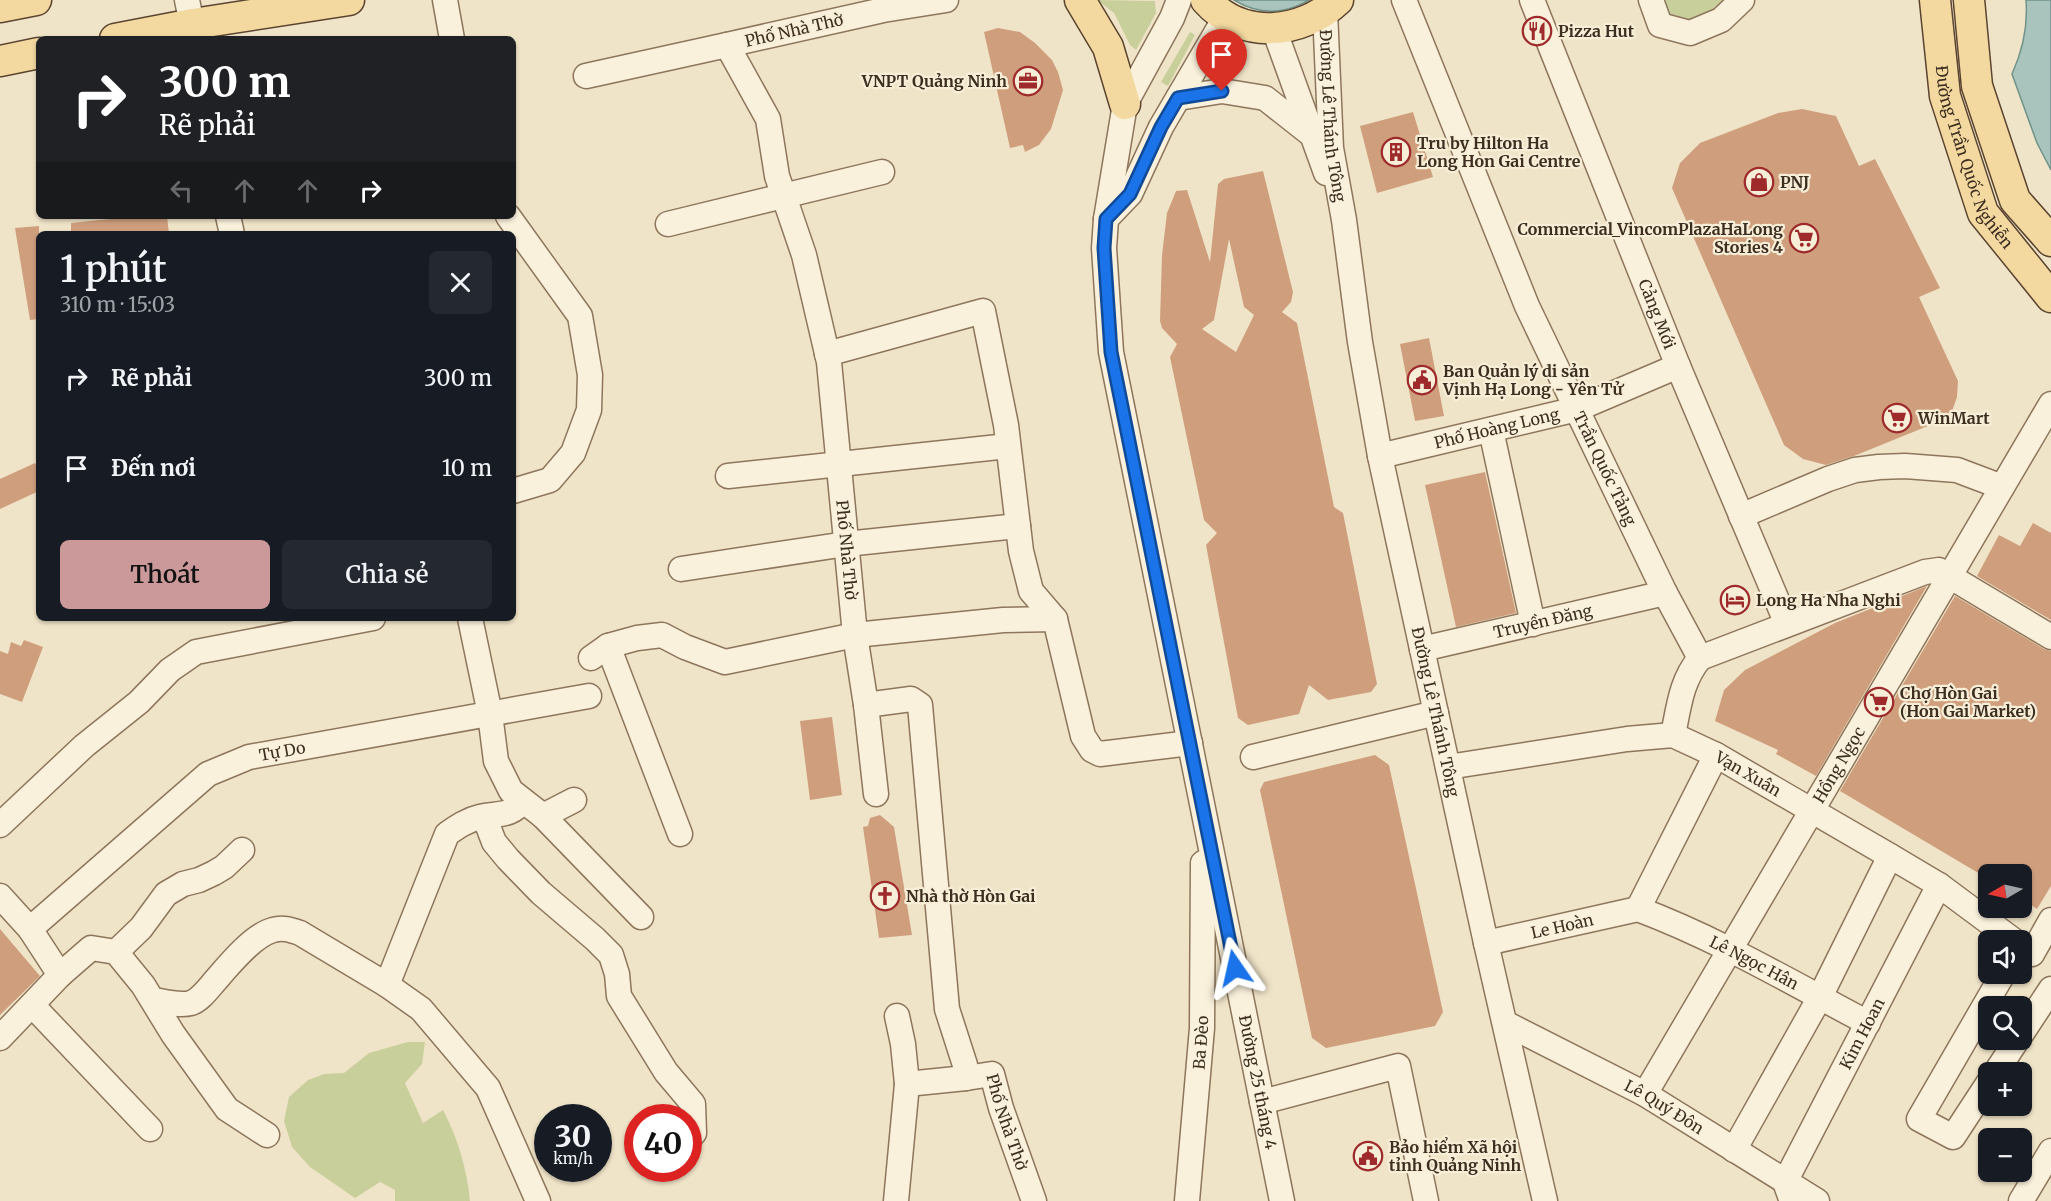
<!DOCTYPE html>
<html lang="vi">
<meta charset="utf-8">
<style>
body{margin:0;font-family:Merriweather,serif;background:#242831;color:#f1f3f6;height:100vh;display:flex;flex-direction:column;font-size:22px;white-space:nowrap}
*{box-sizing:border-box;margin:0}
p{font-size:20px;color:#9ea1a6}
.icon{flex:none;width:33px;height:33px;fill:none;stroke:currentColor;stroke-width:2;stroke-linecap:round;stroke-linejoin:round}
.map{position:relative;flex:1;overflow:hidden}
.drawer{position:absolute;left:36px;top:231px;width:480px;height:390px;display:flex;flex-direction:column;background:#171b24;border-radius:9px;box-shadow:0 2px 4px #0004}
.drawer>*{flex:none}
.guide{position:absolute;left:36px;top:36px;width:480px;height:183px;border-radius:9px;box-shadow:0 2px 4px #0004;background:#202124;color:#fff;overflow:hidden}
.needle{width:39px;rotate:261deg}
.buttons{position:absolute;left:1978px;top:864px;display:grid;gap:12px}
.buttons a{display:grid;place-items:center;width:54px;height:54px;border-radius:9px;background:#171b24;box-shadow:0 2px 4px #0004;font-size:30px}
.speed{position:absolute;left:534px;top:1104px;display:flex;gap:12px;font-size:30px;font-weight:700;text-align:center}
.speed>*{display:grid;place-content:center;width:78px;height:78px;border-radius:50%;background:#171b24;box-shadow:0 2px 4px #0004;line-height:1}
.speed small{font-size:15px;font-weight:400}
.speed .limit{border:9px solid #d22;background:#fff;color:#111}
.pin{position:absolute;display:grid;place-items:center;width:51px;height:51px;color:#fff;margin:-62px -26px;border-radius:50% 50% 50% 0;rotate:-45deg;box-shadow:0 0 6px #0007}
.pin .icon{rotate:45deg}
.me{position:absolute;width:66px;margin:-33px;rotate:349deg;stroke-linejoin:round;filter:drop-shadow(0 0 4px #0008)}
.turn{display:flex;align-items:center;gap:21px;height:126px;padding:0 24px;font-size:27px}
.turn .icon{width:78px;height:78px;stroke-width:2.5}
.turn b{display:block;font-size:42px;line-height:51px}
.lanes{display:flex;align-items:center;height:57px;padding:0 24px;background:#0003;justify-content:center;gap:30px;direction:ltr}
.lanes .off{opacity:.35}
.round{display:grid;place-items:center;flex:none;width:63px;height:63px;border-radius:9px;background:#242831}
.headline{display:flex;align-items:center;justify-content:space-between;height:102px;padding:0 24px}
h1{font-size:36px;font-weight:600;line-height:45px}
.cta{display:flex;gap:12px;margin-top:auto;padding:12px 24px}
.cta a{flex:1;height:69px;border-radius:9px;background:#cc999b;color:#111;font-size:24px;font-weight:600;line-height:69px;text-align:center}
.cta a+a{background:#242831;color:#f1f3f6}
ul{padding:0;list-style:none}
li{display:flex;align-items:center;gap:18px;height:90px;padding:0 24px}
li div{flex:1}
li b{display:block;font-size:22px}
li em{font-style:normal}
.map>svg:first-child{display:block}
.green{fill:#c9cf9b}
.water{fill:#a9c4bc;stroke:#6f938a;stroke-width:1.5}
.building{fill:#cf9f7d;fill-rule:evenodd}
.lines{fill:none;stroke-linecap:round;stroke-linejoin:round}
.minor-casing{stroke:#8d765c;stroke-width:27}
.major-casing{stroke:#5b4430;stroke-width:33}
.minor{stroke:#faf1dc;stroke-width:24}
.major{stroke:#f3d9a0;stroke-width:30}
.route-casing{stroke:#114b97;stroke-width:15}
.route{stroke:#1a73e8;stroke-width:10}
.labels{text-anchor:middle;dominant-baseline:central;stroke-width:4.5;stroke-linejoin:round;paint-order:stroke}
.street-label{font-size:16px;fill:#3d2e20;stroke:#f7eed8}
.poi-label{font-size:16px;font-weight:bold;fill:#3d2e20;stroke:#f7eed8;text-anchor:start}
</style>
<div class="map">
<svg width="2051" height="1201" viewBox="0 0 2051 1201">
<rect width="100%" height="100%" fill="#f0e4c8"/>
<path class="green" d="M1097,0l58,1 1,12 -20,37 -6,-5 -16,-32z
M1666,0h60l-16,12 -22,8 -24,-8z
M1190,32l5,3 -27,51 -7,-4z
M408,1042h17l-3,22 -17,19 18,40 20,-13c15,28 24,60 27,91h-75v-11l-15,-8 -25,16 -45,-31 -18,-20 -8,-26 5,-24 19,-17 16,-6 20,-1 25,-20z"/>
<path class="water" d="M1234,0h75c-25,15 -50,15 -75,0z
M2026,0h25v170l-14,-27 -25,-69c11,-24 16,-48 14,-74z"/>
<path class="building" d="M998,28l22,4 15,11 17,17 6,12 5,18 -12,39 -12,16 -14,7 -2,-7 -13,3 -26,-116z
M1802,109l34,7 23,50 16,-7 65,129 -21,9 39,84 -1,16 -7,20 -96,39 -28,9 -23,-6 -19,-14 -112,-257 8,-25 20,-20 78,-30z
M1413,112l20,65 -56,16 -17,-67z
M1263,171l30,121 -2,10 -9,10 15,11 37,184 9,6 34,171 -6,8 -43,8 -19,-15 -10,29 -51,11 -10,-7 -32,-173 11,-12 -13,-13 -34,-163 7,-13 -15,-16 -2,-7 2,-66 5,-42 9,-22 11,-1 23,72 8,-78 6,-5zM1229,239l15,68 10,8 -18,37 -34,-23 12,-9z
M139,216h28l2,18h-98v-11z
M39,226v93l-9,1 -15,-92z
M1429,338l15,78 -29,5 -15,-77z
M35,463l4,8v20l-39,18v-30z
M1485,472l31,141 -60,14 -31,-142z
M2033,523l18,10v87l-74,-44 22,-41 21,11z
M1927,586l-111,190 -40,-22 2,-4 -63,-29 9,-31 21,-20 90,-47z
M1955,596l89,53 7,2v235l-14,23 -15,-10v-25h-42l-140,-83z
M24,640l19,7 -21,55 -22,-8v-43l8,3 3,-12 10,4z
M832,717l10,78 -32,5 -10,-79z
M1375,755l14,10 54,247 -8,14 -109,22 -14,-10 -52,-248 4,-8z
M880,815l14,12 18,108 -33,3 -16,-111 5,-1 2,-8z
M0,929l40,47 -40,39z"/>
<g class="lines">
<g class="minor-casing">
<g id="minor">
<path d="M187,0l8,39"/>
<path d="M445,0l7,39"/>
<path id="s1" d="M946,0l-63,10 -156,35 41,74 9,57 27,79 25,107 26,273 11,70 45,-6 9,6 27,304 18,56 1,13 26,-4 9,34 33,93"/>
<path id="s2" d="M1179,0l-7,18 -47,86 -19,115 -2,29 7,104 171,849"/>
<path id="s3" d="M1404,0l123,306 138,287 35,65c-19,23 -21,48 -27,77"/>
<path id="s4" d="M1532,0l146,366 109,258"/>
<path d="M1651,0l9,25 30,8 31,-13 21,-20"/>
<path id="s5" d="M1325,11l6,137 13,72 16,122 20,114 106,487 59,258"/>
<path d="M1274,29l52,144"/>
<path d="M586,76l141,-31"/>
<path d="M1178,98l44,-7 43,7 47,37"/>
<path d="M228,216l4,18"/>
<path d="M508,216l72,100 10,59 -1,35 -16,43 -23,27 -37,11"/>
<path d="M1106,219l24,-25 31,-67 65,-111"/>
<path d="M668,224l214,-52"/>
<path d="M827,354l156,-43 23,114 15,126 10,40 24,28 28,117 9,14 8,4 90,-11"/>
<path d="M1491,430l42,194"/>
<path id="s6" d="M1380,456l197,-47 101,-43"/>
<path d="M728,476l280,-30"/>
<path d="M1741,516l87,-37 27,-9 24,-3 26,-1 52,4 45,17"/>
<path d="M681,569l165,-25 172,-18"/>
<path d="M470,618l20,96 6,47 15,30 32,25 98,101"/>
<path d="M608,646l72,188"/>
<path id="s7" d="M1422,649l243,-56"/>
<path d="M591,658l17,-12 29,-8 25,-3 23,12 40,15 130,-27 148,-15 52,-1"/>
<path d="M1700,658l225,-86 14,-2 112,67"/>
<path d="M866,705l10,89"/>
<path d="M1253,757l183,-44"/>
<path id="s8" d="M1448,767l179,-28 46,-4 43,20 174,101 49,29 74,55"/>
<path d="M543,816l31,-16"/>
<path d="M482,817l4,4 8,21 14,17 33,34 54,46 16,16 6,19 2,22 47,76 27,32 1,29"/>
<path d="M0,825l84,-79 55,-44 31,-32 26,-18 177,-34"/>
<path d="M0,896l30,33 30,46 -60,63"/>
<path id="s9" d="M1638,909c80,30 154,74 230,114"/>
<path d="M1638,909l78,-154"/>
<path id="s10" d="M30,929l178,-155 41,-17 340,-61"/>
<path id="s11" d="M1486,943l152,-34"/>
<path d="M116,952l25,-24 25,-34 17,-10 16,-4 15,-7 10,-6 18,-17"/>
<path d="M2032,954l19,-34"/>
<path d="M60,975l31,-27 25,4 27,33 30,49 54,75 40,26"/>
<path d="M387,985l60,-151c10,-7 20,-14 33,-17 16,-4 32,0 42,-16"/>
<path d="M154,1000c11,2 26,6 37,3 9,-3 17,-14 24,-22 13,-15 38,-46 58,-51 10,-3 18,0 27,3l87,52 34,24 67,79 50,113"/>
<path d="M32,1005l118,124"/>
<path id="s12" d="M1505,1023l140,71 172,107"/>
<path d="M2022,1033l29,-44"/>
<path d="M1996,1072l21,-32"/>
<path d="M1989,1082l-36,55 -34,-18 84,-145"/>
<path d="M907,1084l59,-6"/>
<path id="s13" d="M1645,1094l406,-690"/>
<path d="M1262,1102l136,-36 28,135"/>
<path d="M1734,1150l86,-153 70,-141"/>
<path id="s14" d="M1790,1196l-5,-14 154,-297"/>
<path d="M896,1201l11,-117 -4,-40 -6,-28"/>
<path id="s15" d="M1187,1201l15,-173 1,-165"/>
<path d="M2021,1201l30,-50"/>
</g>
</g>
<g class="major-casing">
<g id="major">
<path d="M1080,0l28,47 17,57"/>
<path d="M1206,0c35,40 95,35 132,0"/>
<path id="s16" d="M1935,0l10,96 38,117 68,84"/>
<path d="M1969,0l8,86 38,114 36,41"/>
<path d="M0,7l36,-7"/>
<path d="M115,39l78,-15 156,-24"/>
<path d="M0,61l39,-8"/>
</g>
</g>
<use href="#minor" class="minor"/>
<use href="#major" class="major"/>
</g>
<g class="lines">
<g class="route-casing">
<path id="route" d="M1222,91l-44,7 -17,29 -31,67 -24,25 -2,29 7,104 124,616"/>
</g>
<use href="#route" class="route"/>
</g>
<defs>
<g id="restaurant-ring" transform="scale(1.5)"><circle r="9.5" fill="#f7eed8" stroke="#9e2a2b" stroke-width="1.5"/><path d="M-5-6h1v4h1v-4h1v4h1v-4h1v5L-1.5 .5V6h-2V.5L-5-1ZM5-6V6H3V1.5H1.5Q1.5-4 5-6Z" fill="#9e2a2b"/></g>
<g id="office-ring" transform="scale(1.5)"><circle r="9.5" fill="#f7eed8" stroke="#9e2a2b" stroke-width="1.5"/><path d="M-6-3h4V-5.5h4V-3h4V5H-6ZM-1-4.5V-3h2v-1.5ZM-6 0V1H6V0Z" fill="#9e2a2b"/></g>
<g id="building-ring" transform="scale(1.5)"><circle r="9.5" fill="#f7eed8" stroke="#9e2a2b" stroke-width="1.5"/><path d="M-4-6H4V6H1V3H-1V6H-4ZM-2.5-4.3h1.7v1.8h-1.7ZM.8-4.3h1.7v1.8H.8ZM-2.5-1h1.7V.8h-1.7ZM.8-1h1.7V.8H.8Z" fill="#9e2a2b"/></g>
<g id="shop-ring" transform="scale(1.5)"><circle r="9.5" fill="#f7eed8" stroke="#9e2a2b" stroke-width="1.5"/><path d="M-5-2.5h2.3a2.7 3.5 0 0 1 5.4 0H5L5.5 6h-11ZM-1.5-2.5h3a1.5 2.3 0 0 0-3 0Z" fill="#9e2a2b"/></g>
<g id="supermarket-ring" transform="scale(1.5)"><circle r="9.5" fill="#f7eed8" stroke="#9e2a2b" stroke-width="1.5"/><path d="M-6-5.5h2.5l.6 2H6L4.5 2H-2.5L-4.4-4H-6ZM-1.5 3.2a1.3 1.3 0 1 0 .1 0ZM3 3.2a1.3 1.3 0 1 0 .1 0Z" fill="#9e2a2b"/></g>
<g id="civic-ring" transform="scale(1.5)"><circle r="9.5" fill="#f7eed8" stroke="#9e2a2b" stroke-width="1.5"/><path d="M-.6-6.5H3V-4.5H.6V-3L4-1V1h2V6H-6V1h2V-1L-.6-3ZM-1.2 2.5V6h2.4V2.5Z" fill="#9e2a2b"/></g>
<g id="hotel-ring" transform="scale(1.5)"><circle r="9.5" fill="#f7eed8" stroke="#9e2a2b" stroke-width="1.5"/><path d="M-6-4.5h1.5V1H6V5H4.5V3h-9V5H-6ZM-4 0a1.8 1.8 0 1 1 3.6 0ZM.5 0V-2.5h3Q6-2.5 6 0Z" fill="#9e2a2b"/></g>
<g id="church-ring" transform="scale(1.5)"><circle r="9.5" fill="#f7eed8" stroke="#9e2a2b" stroke-width="1.5"/><path d="M-1.2-6h2.4v3.5h3.3v2.4h-3.3V6h-2.4V-.1h-3.3v-2.4h3.3Z" fill="#9e2a2b"/></g>
</defs>
<g fill-rule="evenodd">
<use href="#restaurant-ring" x="1537" y="31"/>
<use href="#office-ring" x="1028" y="81"/>
<use href="#building-ring" x="1396" y="152"/>
<use href="#shop-ring" x="1759" y="182"/>
<use href="#supermarket-ring" x="1804" y="238"/>
<use href="#civic-ring" x="1422" y="380"/>
<use href="#supermarket-ring" x="1897" y="418"/>
<use href="#hotel-ring" x="1735" y="600"/>
<use href="#supermarket-ring" x="1879" y="702"/>
<use href="#church-ring" x="885" y="896"/>
<use href="#civic-ring" x="1368" y="1156"/>
</g>
<g class="labels">
<g class="street-label">
<text transform="translate(794 30) rotate(-13)">Phố Nhà Thờ</text>
<text stroke="none"><textPath href="#s5" startOffset="105">Đường Lê Thánh Tông</textPath></text>
<text stroke="none"><textPath href="#s16" startOffset="164">Đường Trần Quốc Nghiễn</textPath></text>
<text stroke="none"><textPath href="#s4" startOffset="338">Cảng Mới</textPath></text>
<text stroke="none"><textPath href="#s6" startOffset="120">Phố Hoàng Long</textPath></text>
<text stroke="none"><textPath href="#s3" startOffset="510">Trần Quốc Tảng</textPath></text>
<text stroke="none"><textPath href="#s1" startOffset="748">Phố Nhà Thờ</textPath></text>
<text stroke="none"><textPath href="#s7" startOffset="124">Truyền Đăng</textPath></text>
<text stroke="none"><textPath href="#s5" startOffset="711">Đường Lê Thánh Tông</textPath></text>
<text stroke="none"><textPath href="#s10" startOffset="314">Tự Do</textPath></text>
<text stroke="none"><textPath href="#s13" startOffset="382">Hồng Ngọc</textPath></text>
<text stroke="none"><textPath href="#s8" startOffset="312">Vạn Xuân</textPath></text>
<text stroke="none"><textPath href="#s11" startOffset="78">Le Hoàn</textPath></text>
<text stroke="none"><textPath href="#s9" startOffset="128">Lê Ngọc Hân</textPath></text>
<text stroke="none"><textPath href="#s14" startOffset="182">Kim Hoan</textPath></text>
<text stroke="none"><textPath href="#s15" startOffset="159">Ba Đèo</textPath></text>
<text stroke="none"><textPath href="#s2" startOffset="1112">Đường 25 tháng 4</textPath></text>
<text stroke="none"><textPath href="#s12" startOffset="180">Lê Quý Đôn</textPath></text>
<text stroke="none"><textPath href="#s1" startOffset="1414">Phố Nhà Thờ</textPath></text>
</g>
<g class="poi-label">
<text x="1558" y="31">Pizza Hut</text>
<text x="1007" y="81" text-anchor="end">VNPT Quảng Ninh</text>
<text x="1417" y="143">Tru by Hilton Ha<tspan x="1417" dy="18">Long Hon Gai Centre</tspan></text>
<text x="1780" y="182">PNJ</text>
<text x="1783" y="229" text-anchor="end">Commercial_VincomPlazaHaLong<tspan x="1783" dy="18">Stories 4</tspan></text>
<text x="1443" y="371">Ban Quản lý di sản<tspan x="1443" dy="18">Vịnh Hạ Long - Yên Tử</tspan></text>
<text x="1918" y="418">WinMart</text>
<text x="1756" y="600">Long Ha Nha Nghi</text>
<text x="1900" y="693">Chợ Hòn Gai<tspan x="1900" dy="18">(Hon Gai Market)</tspan></text>
<text x="906" y="896">Nhà thờ Hòn Gai</text>
<text x="1389" y="1147">Bảo hiểm Xã hội<tspan x="1389" dy="18">tỉnh Quảng Ninh</tspan></text>
</g>
</g>
</svg>
<div class="buttons">
<a><svg class="needle" viewBox="-14 -14 28 28"><path d="M0-13l5 13h-10z" fill="#e53935"/><path d="M0 13l5-13h-10z" fill="#9ea1a6"/></svg></a>
<a><svg class="icon" aria-label="sound" viewBox="0 0 24 24"><path d="M4 9h4l5-4v14l-5-4H4zM17 9q2 3 0 6"/></svg></a>
<a><svg class="icon" aria-label="search" viewBox="0 0 24 24"><circle cx="10" cy="10" r="6"/><path d="M15 15l6 6"/></svg></a>
<a>+</a>
<a>−</a>
</div>
<div class="speed"><div>30<small>km/h</small></div><div class="limit">40</div></div>
<div class="pin" style="left:1222px;top:91px;background:#d93025"><svg class="icon" aria-label="arrive" viewBox="0 0 24 24"><path d="M6 21V4h12l-3 4 3 4H6"/></svg></div>
<svg class="me" style="left:1235px;top:968px" viewBox="-20 -20 40 40"><path d="M0-17L14 15 0 8-14 15z" fill="#1a73e8" stroke="#fff" stroke-width="4"/></svg>
<div class="guide">
<div class="turn"><svg class="icon" aria-label="right" viewBox="0 0 24 24"><path d="M7 20v-9h11M14 6l5 5-5 5"/></svg><div><b>300 m</b>Rẽ phải</div></div>
<div class="lanes"><svg class="icon off" aria-label="left" viewBox="0 0 24 24"><path d="M17 20v-9H6M10 6l-5 5 5 5"/></svg><svg class="icon off" aria-label="ahead" viewBox="0 0 24 24"><path d="M12 20V5M6 11l6-6 6 6"/></svg><svg class="icon off" aria-label="ahead" viewBox="0 0 24 24"><path d="M12 20V5M6 11l6-6 6 6"/></svg><svg class="icon" aria-label="right" viewBox="0 0 24 24"><path d="M7 20v-9h11M14 6l5 5-5 5"/></svg></div>
</div>
<section class="drawer">
<div class="headline"><div><h1>1 phút</h1><p>310 m · 15:03</p></div><a class="round"><svg class="icon" aria-label="close" viewBox="0 0 24 24"><path d="M6 6l12 12M18 6L6 18"/></svg></a></div>
<ul>
<li><svg class="icon" aria-label="right" viewBox="0 0 24 24"><path d="M7 20v-9h11M14 6l5 5-5 5"/></svg><div><b>Rẽ phải</b></div><em>300 m</em></li>
<li><svg class="icon" aria-label="arrive" viewBox="0 0 24 24"><path d="M6 21V4h12l-3 4 3 4H6"/></svg><div><b>Đến nơi</b></div><em>10 m</em></li>
</ul>
<div class="cta"><a>Thoát</a><a>Chia sẻ</a></div>
</section>
</div>
